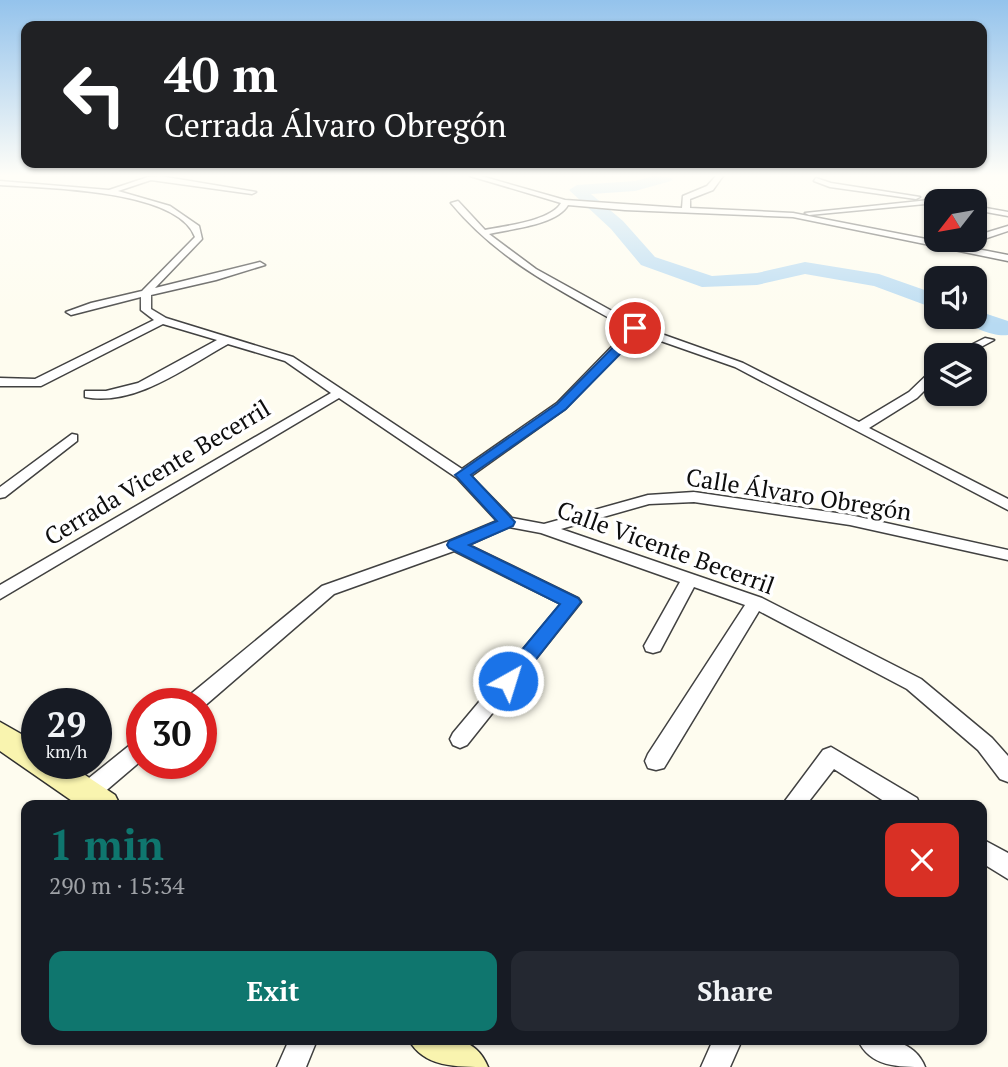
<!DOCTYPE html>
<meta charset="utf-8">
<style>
body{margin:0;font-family:"PT Serif",serif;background:#242831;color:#f1f3f6;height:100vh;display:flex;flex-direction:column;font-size:26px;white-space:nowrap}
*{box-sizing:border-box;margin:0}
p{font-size:23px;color:#9ea1a6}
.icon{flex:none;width:38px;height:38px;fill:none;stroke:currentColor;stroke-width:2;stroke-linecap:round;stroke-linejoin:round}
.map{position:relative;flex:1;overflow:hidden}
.drawer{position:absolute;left:21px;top:800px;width:966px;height:245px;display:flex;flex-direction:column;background:#171b24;border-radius:14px;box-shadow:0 2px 5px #0004}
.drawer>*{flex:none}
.hud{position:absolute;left:21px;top:21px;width:966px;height:147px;border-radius:14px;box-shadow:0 2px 5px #0004;background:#202124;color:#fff;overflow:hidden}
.needle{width:46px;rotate:239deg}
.controls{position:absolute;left:924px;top:189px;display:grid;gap:14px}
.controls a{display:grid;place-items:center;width:63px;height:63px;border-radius:14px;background:#171b24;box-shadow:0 2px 5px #0004;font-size:35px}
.speed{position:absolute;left:21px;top:688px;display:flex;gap:14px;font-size:35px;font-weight:700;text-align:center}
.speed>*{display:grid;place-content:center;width:91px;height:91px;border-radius:50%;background:#171b24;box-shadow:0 2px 5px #0004;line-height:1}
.speed small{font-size:18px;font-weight:400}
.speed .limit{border:10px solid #d22;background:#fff;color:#111}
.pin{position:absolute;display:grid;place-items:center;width:60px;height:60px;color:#fff;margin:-30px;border:4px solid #fff;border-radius:50%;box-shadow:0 2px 7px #0007}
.me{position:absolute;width:77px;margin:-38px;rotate:39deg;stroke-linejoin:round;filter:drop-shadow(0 0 5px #0008)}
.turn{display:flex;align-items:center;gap:24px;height:147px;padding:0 28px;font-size:32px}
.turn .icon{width:91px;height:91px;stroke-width:2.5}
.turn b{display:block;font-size:49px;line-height:60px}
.round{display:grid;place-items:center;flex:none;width:74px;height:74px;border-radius:14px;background:#242831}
.head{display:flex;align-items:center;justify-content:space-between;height:119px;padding:0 28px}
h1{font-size:42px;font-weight:600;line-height:52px;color:#0f766e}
.action{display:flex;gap:14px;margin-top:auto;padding:14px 28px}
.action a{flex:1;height:80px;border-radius:14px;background:#0f766e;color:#fff;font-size:28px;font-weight:600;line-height:80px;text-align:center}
.action a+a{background:#242831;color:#f1f3f6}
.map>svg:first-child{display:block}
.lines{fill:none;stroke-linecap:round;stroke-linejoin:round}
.river{fill:#b7daf2;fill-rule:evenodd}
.street-casing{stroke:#414141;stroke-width:3}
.secondary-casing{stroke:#303030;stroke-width:3}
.street{fill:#fff;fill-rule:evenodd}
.secondary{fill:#f9f4af;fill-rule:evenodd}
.route{fill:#1a73e8;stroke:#114b97;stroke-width:2}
.labels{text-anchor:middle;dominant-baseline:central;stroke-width:7;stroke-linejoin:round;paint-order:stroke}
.street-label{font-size:24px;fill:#0e0e0e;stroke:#fff}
</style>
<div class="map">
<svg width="1008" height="1067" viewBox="0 0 1008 1067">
<rect width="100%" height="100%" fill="#fefcef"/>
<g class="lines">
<path class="river" d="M654,176l19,2 -2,3 -36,10 -44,3 32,27 32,36 57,19 45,-3 48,-11 74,12 57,20v15l-62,-23 -69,-12 -48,11 -55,2 -61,-22 -30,-36 -42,-39 8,-5 58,-4z
M975,310l33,11v14c-13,2 -39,-7 -46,-18h13z"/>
<g class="street-casing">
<path id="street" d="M160,176l96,16 -4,2 -101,-14 -33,11 52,15 29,20 3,13 -47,49 105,-26 5,3 -49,15 -65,15v14l15,9 127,39 169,112 95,-66 72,-74c-67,-38 -128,-66 -178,-126l7,-2 27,29c19,-4 66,-9 76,-27l-91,-27h11l84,24 117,8 1,-12 24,-10 9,-10h7l-10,14 -23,9v9l103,5 215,42v6l-215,-44 -168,-7 -57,-5c-11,20 -58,24 -79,29l47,35 103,57 104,37 116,59 50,-30 23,-22h4v9l-19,19 -48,30 139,71v11l-273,-143 -97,-34 -73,76 -94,67 41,42 32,6 104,-29 46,-3 156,23 158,35v10l-158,-35 -156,-23 -45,2 -88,25 201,69 159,81 71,59 16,18v26l-8,-3 -22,-29 -71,-61 -148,-78 -95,157 -8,2 -8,-2 -3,-7 3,-7 97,-149 -51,-18 -34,64 -7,2 -7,-2 -2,-5 36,-64 -139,-49 -32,-6 -40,18 109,53 3,4 -114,143 -7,3 -7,-3 -3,-6 3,-6 108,-129 -107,-53 -120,43 -133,115v-5h-18l3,-6 136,-112 127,-45 48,-20 -40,-43 -118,-80 -339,201v-14l331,-192 -46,-32 -57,-17c-42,23 -93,63 -143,53v-6h21l32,-8 79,-43 -54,-16 -122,62h-41v-8l35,1 119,-59 -13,-10v-13l-70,18 -5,-3 25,-9 51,-12 53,-54c-17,-48 -151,-49 -195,-52v-4l109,9 39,-13z
M816,178l15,5 89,14 -4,2 -86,-12 -16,-6z
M939,199l-3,4 -127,12 -4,-2z
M975,206l33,6v4l-33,-6z
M1008,226v5l-33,11 -4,-2h4v-4z
M985,338l9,2 -28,15h-15z
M72,434l5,1v6l-72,56 -5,1v-11z
M142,738v22l-47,40 -8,3 -8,-3 -3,-7 3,-7 56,-45z
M831,747l86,51 3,7h-30l-56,-36 -28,36h-24l41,-55z
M982,839l26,14v26l-26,-16z
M289,1040h28l-11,27h-29z
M713,1040h29l-12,27h-29z
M858,1040c26,-2 56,-1 67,27 -27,0 -55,0 -67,-27z"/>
</g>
<g class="secondary-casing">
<path id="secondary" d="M0,722l37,21v20h30l48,32 5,10h-42l-78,-54z
M409,1040c32,-3 65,-8 79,27 -33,0 -64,0 -79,-27z"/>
</g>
<use href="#street" class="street"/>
<use href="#secondary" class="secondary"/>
</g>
<linearGradient id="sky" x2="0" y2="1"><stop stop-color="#94c3ec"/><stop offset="0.54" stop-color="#fffef8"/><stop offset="1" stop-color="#fffef8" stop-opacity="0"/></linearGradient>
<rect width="1008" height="325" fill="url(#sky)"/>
<path class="route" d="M635,325l6,3 -7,12 -68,69 -95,66 44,47 -2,4 -44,19 109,53 3,4 -66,84 -7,2 -7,-2 -3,-5 3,-6 59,-71 -111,-56 -2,-3 2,-4 48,-20 -42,-46 102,-71z"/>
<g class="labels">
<g class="street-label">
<text transform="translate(157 472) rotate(-31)">Cerrada Vicente Becerril</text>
<text transform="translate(799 494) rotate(9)">Calle Álvaro Obregón</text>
<text transform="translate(666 547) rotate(20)">Calle Vicente Becerril</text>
</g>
</g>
</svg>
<div class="controls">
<a><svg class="needle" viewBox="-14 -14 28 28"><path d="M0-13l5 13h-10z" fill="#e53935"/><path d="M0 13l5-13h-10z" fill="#9ea1a6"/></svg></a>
<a><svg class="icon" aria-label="sound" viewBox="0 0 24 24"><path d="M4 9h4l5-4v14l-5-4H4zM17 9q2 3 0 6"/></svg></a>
<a><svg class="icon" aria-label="layers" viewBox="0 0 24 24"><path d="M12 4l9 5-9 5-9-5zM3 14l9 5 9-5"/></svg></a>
</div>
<div class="speed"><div>29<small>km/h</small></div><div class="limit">30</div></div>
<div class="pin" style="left:635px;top:328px;background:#d93025"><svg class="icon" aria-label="arrive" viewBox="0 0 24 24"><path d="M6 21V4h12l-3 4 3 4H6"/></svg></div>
<svg class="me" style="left:508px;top:681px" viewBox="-20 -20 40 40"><circle r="17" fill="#1a73e8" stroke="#fff" stroke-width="3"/><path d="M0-11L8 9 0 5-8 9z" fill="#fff"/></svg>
<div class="hud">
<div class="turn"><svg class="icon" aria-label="left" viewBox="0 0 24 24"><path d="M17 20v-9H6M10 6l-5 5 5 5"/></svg><div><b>40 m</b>Cerrada Álvaro Obregón</div></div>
</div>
<section class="drawer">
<div class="head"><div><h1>1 min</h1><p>290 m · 15:34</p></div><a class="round" style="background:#d93025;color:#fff"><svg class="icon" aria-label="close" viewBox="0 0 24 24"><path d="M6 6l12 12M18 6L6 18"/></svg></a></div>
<div class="action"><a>Exit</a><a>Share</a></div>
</section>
</div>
